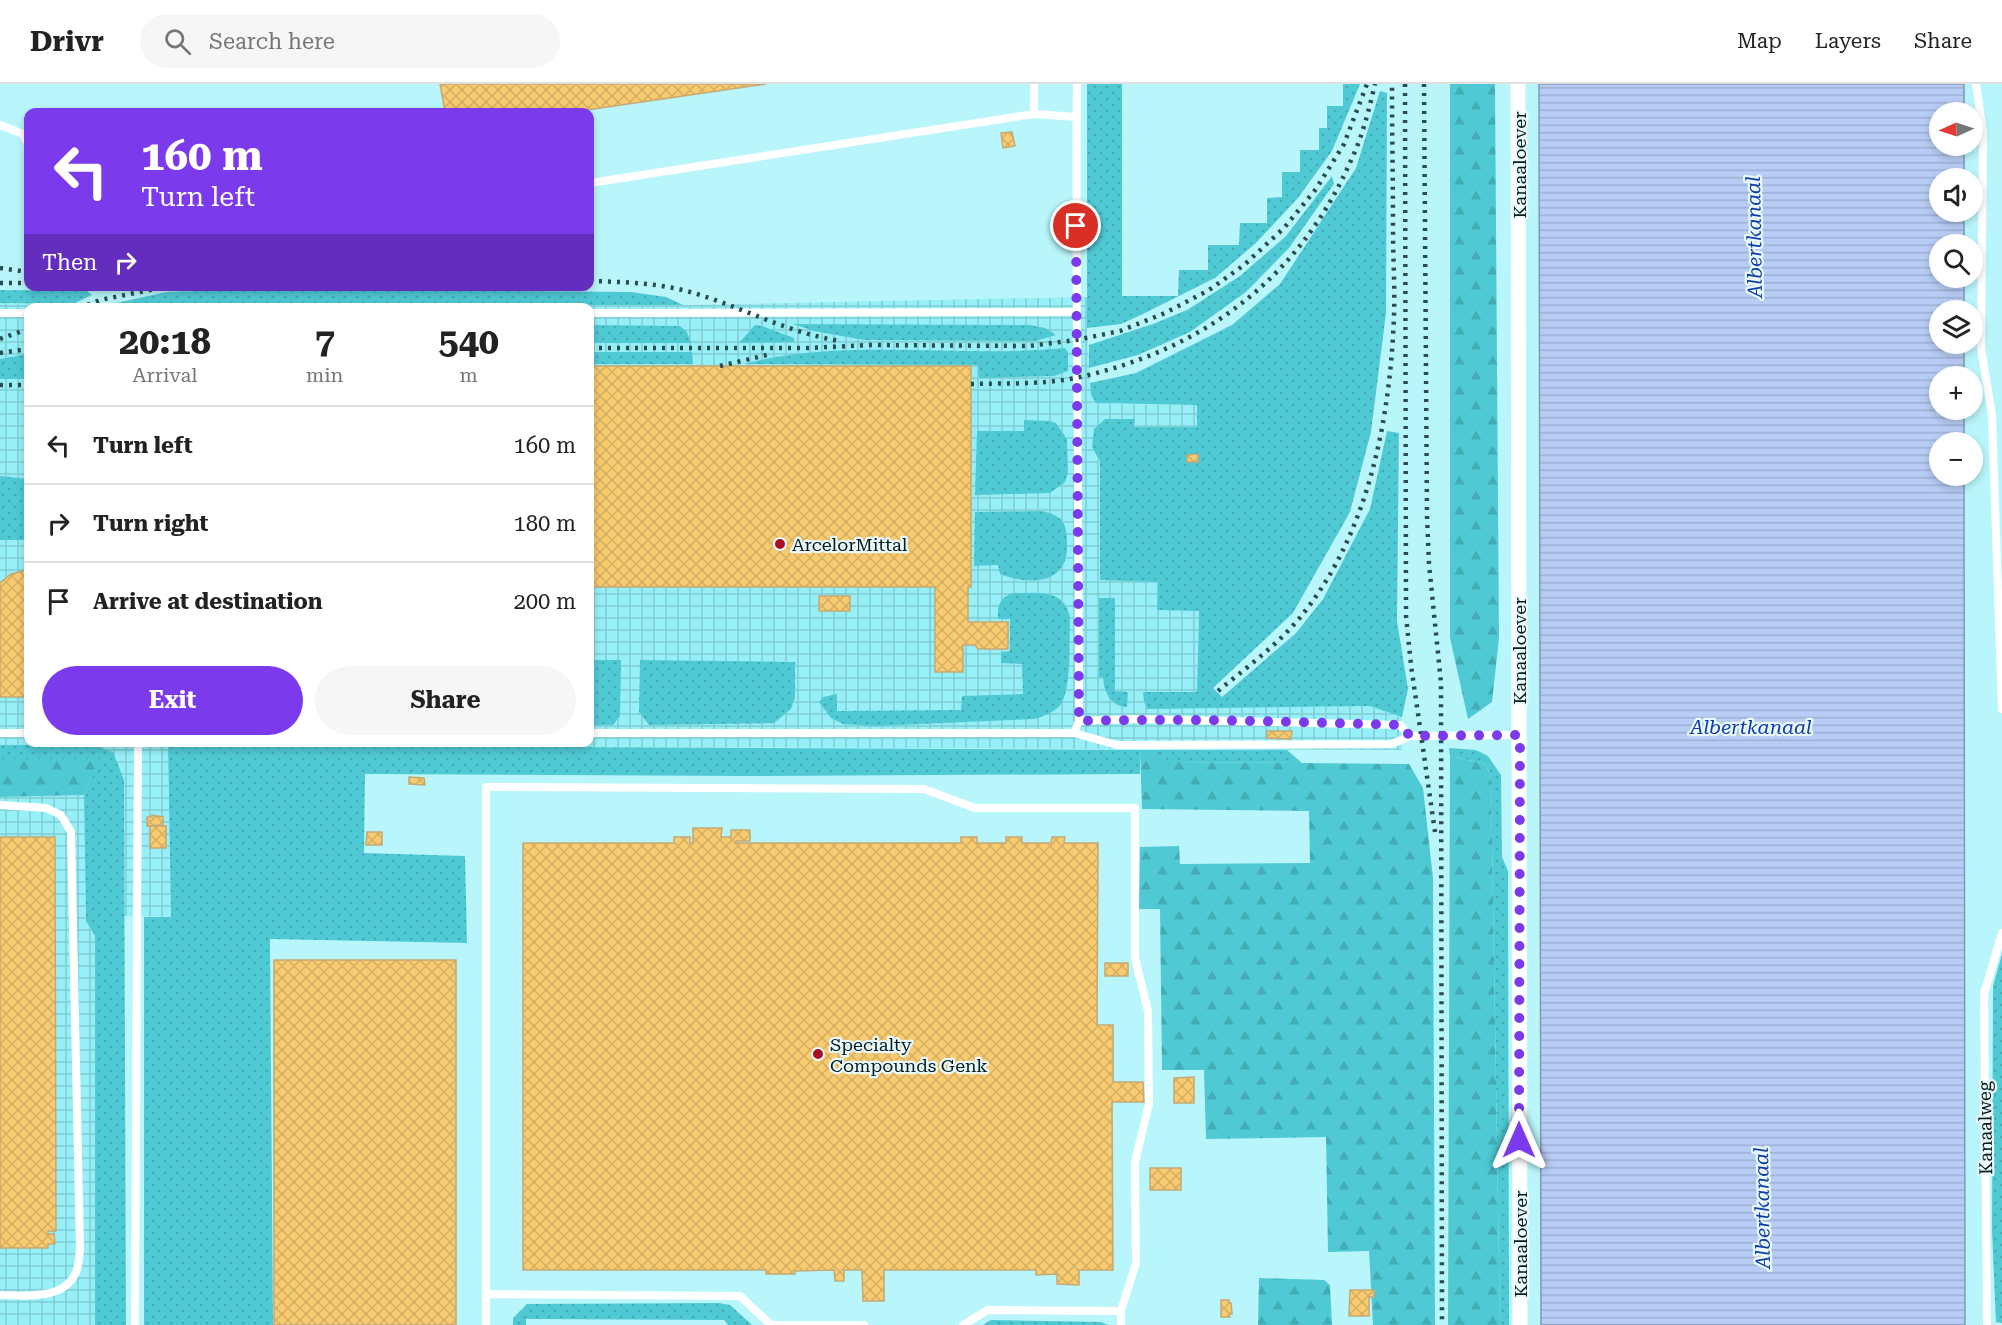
<!DOCTYPE html>
<meta charset="utf-8">
<style>
body{margin:0;font-family:"Roboto Serif",serif;background:#f6f6f6;color:#222;height:100vh;display:flex;flex-direction:column;font-size:22px;white-space:nowrap}
*{box-sizing:border-box;margin:0}
p{font-size:20px;color:#767676}
.icon{flex:none;width:33px;height:33px;fill:none;stroke:currentColor;stroke-width:2;stroke-linecap:round;stroke-linejoin:round}
.map{position:relative;flex:1;overflow:hidden}
.panel{position:absolute;left:24px;top:219px;width:570px;height:444px;display:flex;flex-direction:column;background:#fff;border-radius:12px;box-shadow:0 3px 9px #0003}
.panel>*{flex:none}
.guide{position:absolute;left:24px;top:24px;width:570px;height:183px;border-radius:12px;box-shadow:0 3px 9px #0003;background:#7c3aed;color:#fff;overflow:hidden}
.needle{width:39px;rotate:267deg}
.buttons{position:absolute;left:1929px;top:18px;display:grid;gap:12px}
.buttons a{display:grid;place-items:center;width:54px;height:54px;border-radius:50%;background:#fff;box-shadow:0 3px 9px #0003;font-size:30px}
.pin{position:absolute;display:grid;place-items:center;width:51px;height:51px;color:#fff;margin:-26px;border:3px solid #fff;border-radius:50%;box-shadow:0 2px 6px #0007}
.me{position:absolute;width:66px;margin:-33px;rotate:0deg;stroke-linejoin:round;filter:drop-shadow(0 0 4px #0008)}
.turn{display:flex;align-items:center;gap:21px;height:126px;padding:0 18px;font-size:27px}
.turn .icon{width:78px;height:78px;stroke-width:2.5}
.turn b{display:block;font-size:42px;line-height:51px}
.then{display:flex;align-items:center;height:57px;padding:0 18px;background:#0003;gap:12px;font-size:22px}
.eta{display:flex;justify-content:space-evenly;align-items:center;height:102px;text-align:center}
.eta b{font-size:36px;font-weight:700;line-height:42px}
.primary-button{display:flex;gap:12px;margin-top:auto;padding:12px 18px}
.primary-button a{flex:1;height:69px;border-radius:36px;background:#7c3aed;color:#fff;font-size:24px;font-weight:700;line-height:69px;text-align:center}
.primary-button a+a{background:#f6f6f6;color:#222}
ul{padding:0;list-style:none}
li{display:flex;align-items:center;gap:18px;height:78px;padding:0 18px;border-top:2px solid #e0e0e0}
li div{flex:1}
li b{display:block;font-size:22px}
li em{font-style:normal}
header{display:flex;align-items:center;gap:36px;box-sizing:border-box;height:84px;padding:0 30px;background:#fff;border-bottom:2px solid #e0e0e0}
header strong{font-size:28px}
nav{display:flex;gap:33px;margin-inline-start:auto;font-size:21px}
.search{width:420px;height:54px;background:#f6f6f6;display:flex;align-items:center;gap:15px;box-sizing:border-box;padding:0 21px;border-radius:33px;color:#767676;font-size:22px}
.map>svg:first-child{display:block}
.industrial{fill:url(#industrial-grid);fill-rule:evenodd}
.grass{fill:url(#grass-dots)}
.forest{fill:url(#forest-firs)}
.water{fill:url(#water-rules);stroke:#8198b5;stroke-width:1.5}
.building{fill:url(#building-cross-hatch);stroke:#c5a975;stroke-width:1.5}
.lines{fill:none;stroke-linecap:round;stroke-linejoin:round}
.lane{stroke:#fff;stroke-width:8}
.street{stroke:#fff;stroke-width:15}
.rail{stroke:#294c4f;stroke-width:4.5;stroke-dasharray:3 6;stroke-linecap:butt}
.route{stroke:#7c3aed;stroke-width:10;stroke-dasharray:0 18}
.poi-dot{fill:#a70e24;stroke:#ebf9fb;stroke-width:2}
.labels{text-anchor:middle;dominant-baseline:central;stroke-width:4.5;stroke-linejoin:round;paint-order:stroke}
.street-label{font-size:18px;fill:#001c1f;stroke:#ebf9fb}
.poi-label{font-size:18px;fill:#001c1f;stroke:#ebf9fb;text-anchor:start}
.water-label{font-size:20px;font-style:italic;fill:#0d3daa;stroke:#ebf9fb}
</style>
<header>
<strong>Drivr</strong>
<div class="search"><svg class="icon" aria-label="search" viewBox="0 0 24 24"><circle cx="10" cy="10" r="6"/><path d="M15 15l6 6"/></svg>Search here</div>
<nav><a>Map</a><a>Layers</a><a>Share</a></nav>
</header>
<div class="map">
<svg width="2002" height="1241" viewBox="0 0 2002 1241">
<defs>
<pattern id="industrial-grid" width="8" height="8" patternUnits="userSpaceOnUse" patternTransform="scale(1.5)"><rect width="8" height="8" fill="#97f0f8"/><path d="M0 4h8M4 0v8" fill="none" stroke="#80cdd4"/></pattern>
<pattern id="grass-dots" width="8" height="8" patternUnits="userSpaceOnUse" patternTransform="scale(1.5)"><rect width="8" height="8" fill="#4fcad4"/><path d="M2 2h.1M6 6h.1" fill="none" stroke="#43adb6" stroke-width="1.8" stroke-linecap="round"/></pattern>
<pattern id="forest-firs" width="22" height="20" patternUnits="userSpaceOnUse" patternTransform="scale(1.5)"><rect width="22" height="20" fill="#4fcad4"/><path d="M5 1l3.5 6h-7zM16 11l3.5 6h-7z" fill="#43adb6"/></pattern>
<pattern id="water-rules" width="6" height="5" patternUnits="userSpaceOnUse" patternTransform="scale(1.5)"><rect width="6" height="5" fill="#b8cdf5"/><path d="M0 2.5h6" fill="none" stroke="#9cafd2"/></pattern>
<pattern id="building-cross-hatch" width="8" height="8" patternUnits="userSpaceOnUse" patternTransform="scale(1.5)"><rect width="8" height="8" fill="#f9cb70"/><path d="M0 0l8 8M0 8l8-8" fill="none" stroke="#d4ae61"/></pattern>
</defs>
<rect width="100%" height="100%" fill="#b9f6fb"/>
<path class="industrial" d="M1087,213v31l4,67 21,9 85,1 1,22h-64l1,-7 -43,27 67,135 40,29 -2,81h-54l4,16 223,-2 32,11v33l-1234,-5 3,172 -47,-1v-136l-23,-21h-101v-456l102,3 581,-1zM28,224h562v434h-562z
M84,711l2,126 9,15v389h-95v-528z"/>
<path class="grass" d="M1087,0h35v212h56l1,-26h29v-25h31l1,-22h27v-25l15,-1v-25h18v-22h19v-22h8v-22h16v-22h17l-28,67 -34,47 -42,45 -41,35 -74,37 -20,9 -34,4z
M1380,7l7,2 -1,220 -15,119 -21,80 -57,101 -80,75 9,9 74,-64 27,-34 47,-90 17,-78 12,2 -2,188 11,68 -6,28 -32,-11 -223,3 -3,-8 -1,-9h54l2,-81 -42,-1 1,-28 -58,-2v-118l-8,-15 2,-18 11,-10h30l-1,8h63v-22l-101,-2 -5,-8 -1,-12 46,-10 96,-48 48,-41 76,-116z
M1332,92l2,8 -45,64 -43,44 -56,40 -52,23 -49,13v-23l64,-21 34,-14 53,-34 46,-40z
M257,205l374,3 35,5 17,8 -581,1 65,-14z
M0,206l87,1 5,4 -19,9 -73,-1z
M793,240l237,1 15,3 11,7 -21,6 -171,-1 -50,-9z
M590,241l90,1 7,6 4,11h-101z
M755,241l7,1 32,12v4l-55,1z
M1065,264l3,4v19l-14,5 -75,2 -1,-13 -234,-1c101,-27 216,-5 321,-16z
M590,268h102l1,12h-103z
M28,270v25h-28v-20z
M1024,336l25,1 7,2 11,16 1,34 -3,9 -15,11 -75,2 2,-64h47z
M0,392l28,3v61h-28z
M1042,427c21,5 25,12 25,33 2,40 -37,42 -67,30l-2,-9 -24,1 1,-54z
M1013,509c24,0 51,-5 57,24 -1,22 2,66 -8,85 -4,9 -18,14 -27,17l-160,7 -32,-2 -12,-6 -12,-16 4,-5 14,-3v17l124,-1 1,-14 61,-2 -1,-30 -21,-1v-11l9,-1v-32h-12c-1,-13 2,-22 15,-26z
M1099,514h16v93l13,1 -1,15c-17,-1 -23,-15 -24,-30h-4z
M590,576h31l-1,56 -7,9h-23z
M640,576l155,2v35l-4,12 -17,14 -125,2 -10,-13z
M0,661h93l20,7 11,28 2,545h-31v-389l-9,-15 -2,-126 16,-36h-100z
M168,661l972,5v24l-395,2 -380,-2 -1,79 101,3 2,87 -197,-4 3,386h-129v-408h27z
M1449,664l27,2 12,6 13,19 1,82 6,14 1,454h-9l-9,-547 -5,-14 -36,-8z
M1159,666h128l15,13 -134,-1z
M2002,870v369l-6,-1 -4,-91 1,-245z
M719,1219l11,2 22,20h-24l-4,-5 -198,-1v6h-13v-7l14,-14z
M991,1236l110,2 7,3h-125z"/>
<path class="forest" d="M1450,0h45l4,554 -7,64 -24,17 -18,-81z
M1140,666h19l9,12 241,2 14,24 10,90 2,447h-62l-4,-74 -41,1 -2,-115 -120,2 -2,-69h-42l-2,-161h-21l1,-62 39,-1 1,18 130,-1 -1,-52 -167,-2z
M1450,672l36,8 5,14 9,547h-52z
M0,675h101l-17,36 -84,2z
M1259,1194l65,2 6,5 2,40h-74z"/>
<path class="water" d="M1539,0h425v28h-24v34h24v32h-24v34h24v32h-24v34h24v32h-24v34h24v32h-24v34h24v32h-24v34h24l1,849h-424z"/>
<path class="building" d="M440,0h326l-193,28h-128z
M1012,48l3,14 -12,2 -2,-15z
M590,282h381v221h-3v35h40v27h-30l-3,-4h-12v27h-28v-85h-345z
M1198,370v8h-11v-7z
M27,486l1,1v126h-28v-114l11,-9z
M819,512h31v15h-31z
M1267,647h25l-1,8 -24,-1z
M409,693l15,1 1,7 -16,-1z
M152,731l11,2v8l-16,1v-9h5z
M150,742h16v22h-16z
M693,744h29l-1,9h10v-7h19v11h-14v2h225v-6h16v6h29v-6h16v6h29l1,-6h13l-1,6h34l-1,182h16v57h30l1,20h-32l1,168h-34v15l-22,-1v-10l-21,1v-5h-152v31h-21l-1,-31h-18v11h-9l-1,-11 -39,1v3h-29v-4h-243v-427h151v-6h16v6h3z
M367,748h15v13h-16z
M0,753h55l1,394h-8v3h6l1,10h-7v4h-48z
M274,876h182v365h-182z
M1105,879h23v13h-23z
M1194,993v26h-20v-25z
M1150,1084h31v22h-31z
M1350,1206h24v7h-5v19h-20z
M1221,1216h8v3h2l1,11h-3l1,3h-9z"/>
<g class="lines">
<path class="lane" d="M1034,0v30
M1077,0c-2,212 2,425 2,637
M1976,0l7,49 -2,215 11,67 10,294
M0,41l23,9 5,11
M590,99l444,-69 43,3
M0,229h28
M590,229l486,-1
M0,649h28
M590,649h484l5,-12 56,-2 265,6 10,11
M1074,649l43,12 275,-1 18,-8 110,-1
M0,721l46,3 15,7 10,17 9,417c-1,7 -1,17 -4,23 -12,29 -51,23 -76,23
M486,1210l254,2 31,29h93
M1121,1227v14
M135,1241l3,-583
M486,1241v-538l438,2 51,19h160v150l13,53 1,93 -14,58 1,101 -15,48 -133,-1 -25,15
M1987,1241l-3,-331 18,-61"/>
<path class="street" d="M1518,0l2,1241"/>
<path class="rail" d="M1405,0l1,532 5,49 24,167
M1424,0l3,432 2,48 12,119 1,642
M0,184l28,4
M590,197c37,1 74,2 110,14 48,15 89,38 140,46
M0,199h28
M79,224l21,-8 70,-14
M0,255l28,-10
M590,264h219l61,-3 159,1 47,-6 44,-9 45,-18 44,-23 35,-25 40,-37 32,-39 28,-45 23,-60
M0,269l28,-4
M720,282l51,-12
M971,300c36,-1 73,1 109,-7 125,-28 221,-100 272,-219 11,-23 17,-49 23,-74
M0,301h28
M1218,607c29,-24 61,-47 84,-76 67,-83 88,-196 92,-299 1,-29 -1,-58 -1,-87 0,-48 -1,-97 -1,-145"/>
</g>
<g class="lines">
<path class="route" d="M1076,142l3,495c107,-3 214,1 321,4l10,11 110,-1 -1,405"/>
</g>
<g class="poi-dot">
<circle cx="780" cy="460" r="6"/>
<circle cx="818" cy="970" r="6"/>
</g>
<g class="labels">
<g class="street-label">
<text transform="translate(1519 81) rotate(-90)">Kanaaloever</text>
<text transform="translate(1519 567) rotate(-90)">Kanaaloever</text>
<text transform="translate(1985 1044) rotate(-91)">Kanaalweg</text>
<text transform="translate(1520 1160) rotate(-90)">Kanaaloever</text>
</g>
<g class="poi-label">
<text x="792" y="460">ArcelorMittal</text>
<text x="830" y="960">Specialty<tspan x="830" dy="21">Compounds Genk</tspan></text>
</g>
<g class="water-label">
<text transform="translate(1754 153) rotate(-91)">Albertkanaal</text>
<text x="1751" y="643">Albertkanaal</text>
<text transform="translate(1762 1124) rotate(-91)">Albertkanaal</text>
</g>
</g>
</svg>
<div class="buttons">
<a><svg class="needle" viewBox="-14 -14 28 28"><path d="M0-13l5 13h-10z" fill="#e53935"/><path d="M0 13l5-13h-10z" fill="#767676"/></svg></a>
<a><svg class="icon" aria-label="sound" viewBox="0 0 24 24"><path d="M4 9h4l5-4v14l-5-4H4zM17 9q2 3 0 6"/></svg></a>
<a><svg class="icon" aria-label="search" viewBox="0 0 24 24"><circle cx="10" cy="10" r="6"/><path d="M15 15l6 6"/></svg></a>
<a><svg class="icon" aria-label="layers" viewBox="0 0 24 24"><path d="M12 4l9 5-9 5-9-5zM3 14l9 5 9-5"/></svg></a>
<a>+</a>
<a>−</a>
</div>
<div class="pin" style="left:1076px;top:142px;background:#d93025"><svg class="icon" aria-label="arrive" viewBox="0 0 24 24"><path d="M6 21V4h12l-3 4 3 4H6"/></svg></div>
<svg class="me" style="left:1519px;top:1056px" viewBox="-20 -20 40 40"><path d="M0-17L14 15 0 8-14 15z" fill="#7c3aed" stroke="#fff" stroke-width="4"/></svg>
<div class="guide">
<div class="turn"><svg class="icon" aria-label="left" viewBox="0 0 24 24"><path d="M17 20v-9H6M10 6l-5 5 5 5"/></svg><div><b>160 m</b>Turn left</div></div>
<div class="then">Then<svg class="icon" aria-label="right" viewBox="0 0 24 24"><path d="M7 20v-9h11M14 6l5 5-5 5"/></svg></div>
</div>
<section class="panel">
<div class="eta">
<div><b>20:18</b><p>Arrival</p></div>
<div><b>7</b><p>min</p></div>
<div><b>540</b><p>m</p></div>
</div>
<ul>
<li><svg class="icon" aria-label="left" viewBox="0 0 24 24"><path d="M17 20v-9H6M10 6l-5 5 5 5"/></svg><div><b>Turn left</b></div><em>160 m</em></li>
<li><svg class="icon" aria-label="right" viewBox="0 0 24 24"><path d="M7 20v-9h11M14 6l5 5-5 5"/></svg><div><b>Turn right</b></div><em>180 m</em></li>
<li><svg class="icon" aria-label="arrive" viewBox="0 0 24 24"><path d="M6 21V4h12l-3 4 3 4H6"/></svg><div><b>Arrive at destination</b></div><em>200 m</em></li>
</ul>
<div class="primary-button"><a>Exit</a><a>Share</a></div>
</section>
</div>
